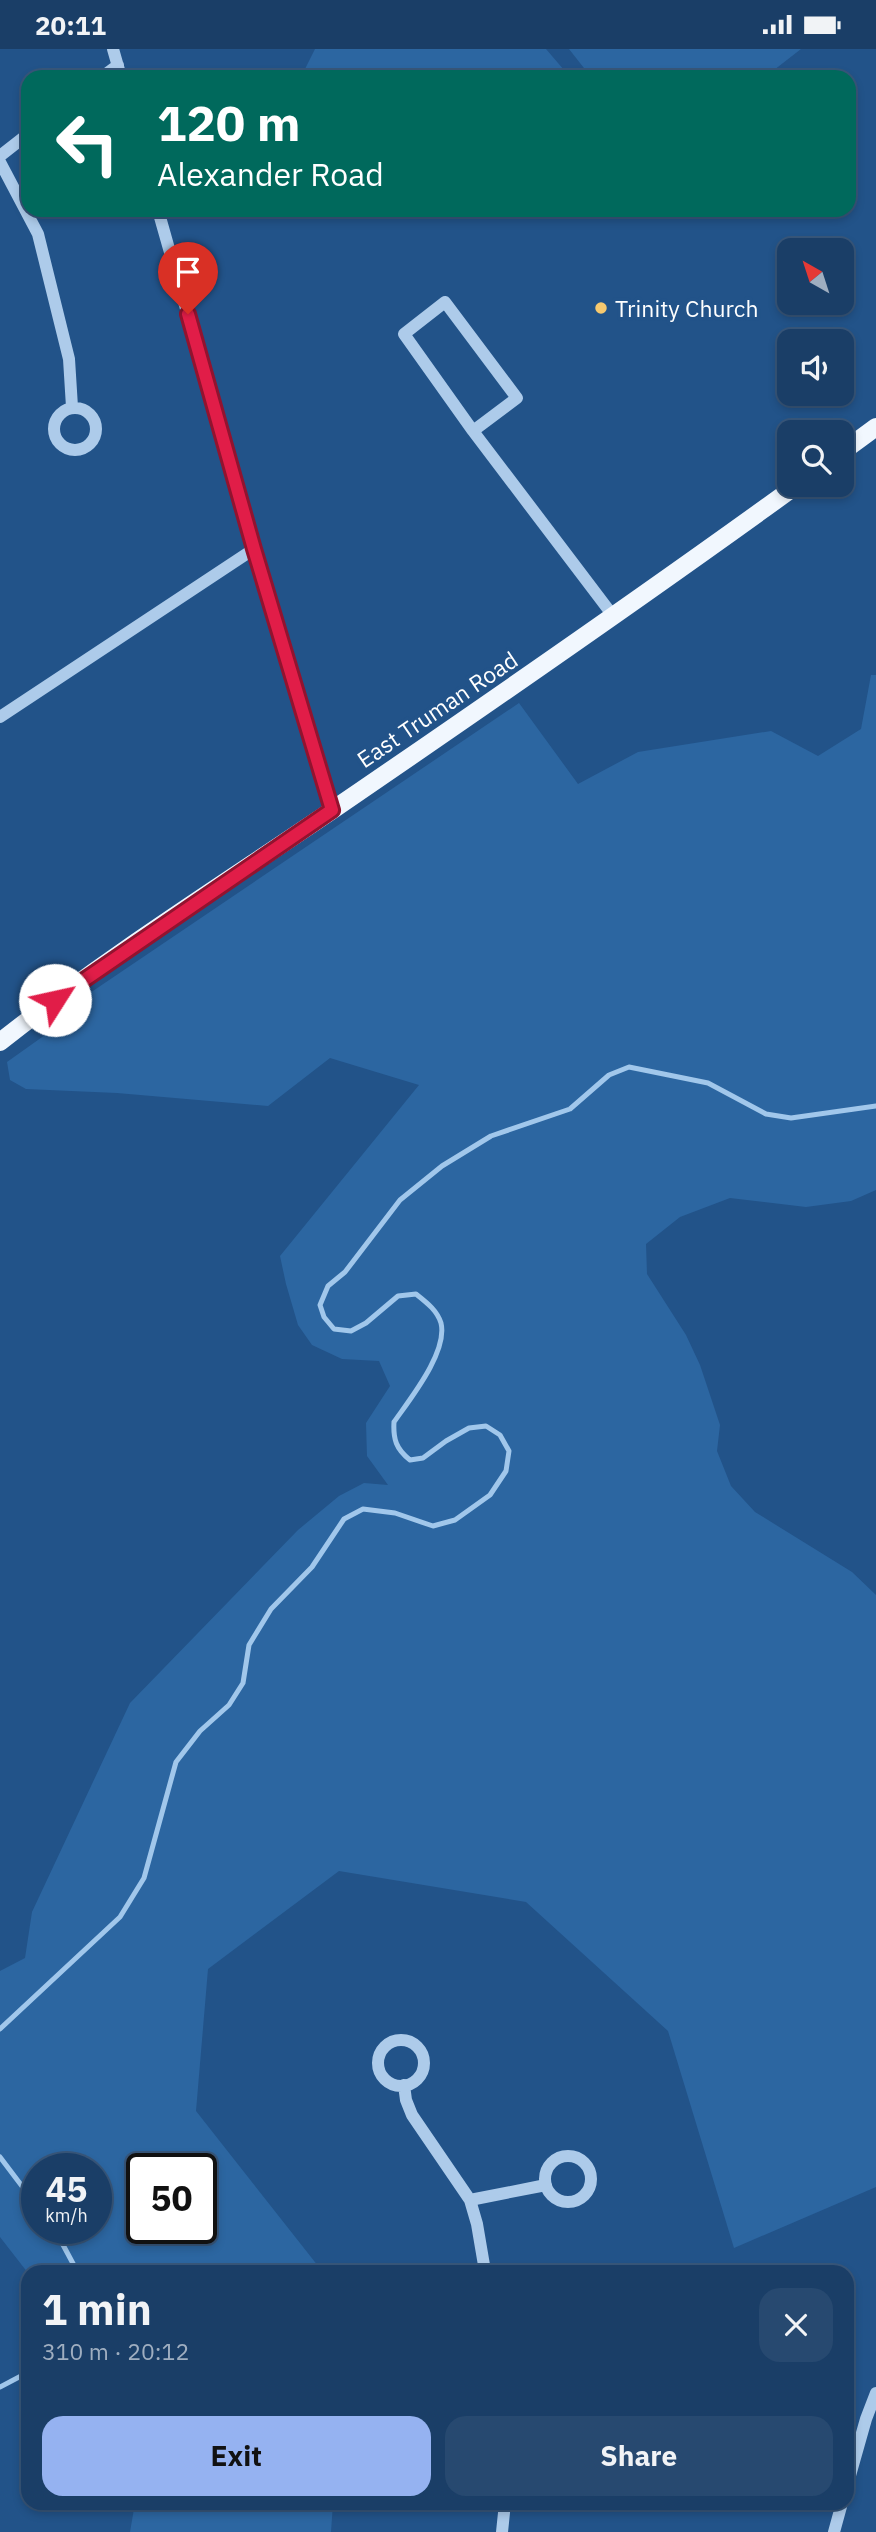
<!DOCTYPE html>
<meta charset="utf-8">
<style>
body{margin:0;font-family:"IBM Plex Sans",sans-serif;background:#274970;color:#f1f3f6;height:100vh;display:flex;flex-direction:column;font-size:26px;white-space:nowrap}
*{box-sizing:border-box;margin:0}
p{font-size:23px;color:#9faec0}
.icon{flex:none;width:38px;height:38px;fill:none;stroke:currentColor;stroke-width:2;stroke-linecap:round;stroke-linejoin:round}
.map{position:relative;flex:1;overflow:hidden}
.details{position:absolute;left:21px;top:2216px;width:833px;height:245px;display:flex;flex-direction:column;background:#1a3e67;border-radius:21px;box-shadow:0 4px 10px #0003,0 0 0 2px #38577b}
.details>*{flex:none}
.hud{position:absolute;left:21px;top:21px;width:835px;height:147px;border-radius:21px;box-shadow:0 4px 10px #0003,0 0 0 2px #38577b;background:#00695c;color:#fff;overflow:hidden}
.needle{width:46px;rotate:321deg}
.tools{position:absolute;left:777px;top:189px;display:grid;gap:14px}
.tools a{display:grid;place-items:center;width:77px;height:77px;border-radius:14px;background:#1a3e67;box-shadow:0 4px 10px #0003,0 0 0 2px #38577b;font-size:35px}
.speed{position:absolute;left:21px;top:2104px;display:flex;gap:14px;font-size:35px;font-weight:700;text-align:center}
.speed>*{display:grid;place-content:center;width:91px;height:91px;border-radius:50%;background:#1a3e67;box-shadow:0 4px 10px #0003,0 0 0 2px #38577b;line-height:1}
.speed small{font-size:18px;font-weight:400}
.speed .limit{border:4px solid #111;border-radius:10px;background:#fff;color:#111}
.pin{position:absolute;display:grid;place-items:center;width:60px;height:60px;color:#fff;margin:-72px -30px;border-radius:50% 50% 50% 0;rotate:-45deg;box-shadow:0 0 7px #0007}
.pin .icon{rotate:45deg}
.me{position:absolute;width:77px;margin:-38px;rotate:55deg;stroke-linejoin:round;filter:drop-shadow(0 0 5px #0008)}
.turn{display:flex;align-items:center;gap:24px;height:147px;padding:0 21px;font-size:32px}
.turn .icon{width:91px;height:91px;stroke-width:2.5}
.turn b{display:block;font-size:49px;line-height:60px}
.round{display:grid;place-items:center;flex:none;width:74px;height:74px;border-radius:21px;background:#274970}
.overview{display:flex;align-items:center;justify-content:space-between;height:119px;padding:0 21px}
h1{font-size:42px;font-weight:700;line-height:52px}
.action{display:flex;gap:14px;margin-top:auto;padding:14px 21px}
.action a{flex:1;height:80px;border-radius:21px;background:#95b2f1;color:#111;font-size:28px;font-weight:700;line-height:80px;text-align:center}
.action a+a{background:#274970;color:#f1f3f6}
.status{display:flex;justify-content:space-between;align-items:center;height:49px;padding:0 35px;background:#1a3e67;direction:ltr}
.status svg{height:19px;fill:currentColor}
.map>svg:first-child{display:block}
.green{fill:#2c66a1;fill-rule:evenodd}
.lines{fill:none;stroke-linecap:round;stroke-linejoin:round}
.stream{stroke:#a1c7eb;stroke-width:5}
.minor{stroke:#adcbea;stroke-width:12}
.major{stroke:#f1f7fe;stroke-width:18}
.route-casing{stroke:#92132f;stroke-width:18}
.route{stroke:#e11d48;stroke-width:12}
.poi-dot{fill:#f6c96f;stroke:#225389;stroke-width:2.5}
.labels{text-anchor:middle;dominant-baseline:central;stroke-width:7;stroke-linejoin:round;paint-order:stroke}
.poi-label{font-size:23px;fill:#fff;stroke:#225389;text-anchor:start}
.street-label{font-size:23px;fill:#fff;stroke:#225389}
</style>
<div class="status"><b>20:11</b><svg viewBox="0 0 49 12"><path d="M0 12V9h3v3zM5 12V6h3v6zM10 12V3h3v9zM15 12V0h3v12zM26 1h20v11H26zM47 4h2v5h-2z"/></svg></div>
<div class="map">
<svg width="876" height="2483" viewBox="0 0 876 2483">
<rect width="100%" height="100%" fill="#225389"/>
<path class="green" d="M315,0h231l24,28h-262l-3,-8z
M569,0h232l-36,28h-174z
M871,626h5v515l-25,11 -45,6 -76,-9 -50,19 -34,27 1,30 39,61 14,30 20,60 -3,26 14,35 24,26 97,60 24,23v592l-142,61 -66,-217 -142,-129 -187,-31 -131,98 -12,142 126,160 -294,2 -28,-36v-266l25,-13 7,-46 98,-209 168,-173 41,-34 25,-13 24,2 -21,-29 -1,-33 24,-37 -11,-25 -37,-2 -30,-14 -14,-20 -12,-41 -6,-28 139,-171 -89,-27 -62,48 -151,-13 -91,-4 -16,-9 -3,-18 83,-59 -6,-6 435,-294 59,81 60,-32 133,-21 47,25 43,-27zM96,2119v60h-59v-60zM201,2119v60h-59v-60z
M135,2454h198l-2,29h-201z"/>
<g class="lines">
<path class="stream" d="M0,1980l120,-112 24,-39 32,-116 24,-31 29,-26 14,-22 6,-38 22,-36 41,-42 32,-48 19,-10 32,4 38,13 22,-6 35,-25 16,-24 3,-20 -9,-16 -14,-9 -17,2 -23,13 -23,17 -13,2c-14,-11 -17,-21 -16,-38 16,-23 54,-70 47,-99 -4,-13 -15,-21 -25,-29l-18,2 -32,27 -15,8 -17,-2 -10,-12 -4,-12 8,-19 17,-14 55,-72 42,-34 49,-30 79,-27 39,-34 20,-8 79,16 58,31 25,4 85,-12
M0,2108l37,49
M54,2179l23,43
M0,2338l21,-11h7"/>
<path class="minor" d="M113,0l8,28
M102,28l16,-12
M0,107l28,-22
M0,113l38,72 31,125 3,48
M158,161l96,339 78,261
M54 380a21 21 0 1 1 42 0a21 21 0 1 1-42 0Z
M473,382l44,-33 -72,-96 -41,32 69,97 141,186
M0,668l254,-168
M378 2014a23 23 0 1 1 46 0a23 23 0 1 1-46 0Z
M404,2036l2,15 6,15 58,85 7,24 8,47
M545 2130a23 23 0 1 1 46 0a23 23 0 1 1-46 0Z
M470,2151l76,-15
M847,2437l19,-67 10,-26
M502,2483l3,-29
M834,2483l8,-29"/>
<path class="major" d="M842,403l34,-25
M0,993c106,-84 222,-157 334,-233 155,-106 310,-213 463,-324"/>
</g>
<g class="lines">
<g class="route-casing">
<path id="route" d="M55,951l277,-190 -78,-261 -66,-235"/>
</g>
<use href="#route" class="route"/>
</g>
<circle class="poi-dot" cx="601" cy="259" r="7"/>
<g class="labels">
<g class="poi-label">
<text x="615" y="259">Trinity Church</text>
</g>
<g class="street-label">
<text transform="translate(437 660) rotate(-34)">East Truman Road</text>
</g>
</g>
</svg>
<div class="tools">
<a><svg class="needle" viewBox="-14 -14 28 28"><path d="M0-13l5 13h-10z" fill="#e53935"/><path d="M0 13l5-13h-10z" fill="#9faec0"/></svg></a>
<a><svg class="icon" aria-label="sound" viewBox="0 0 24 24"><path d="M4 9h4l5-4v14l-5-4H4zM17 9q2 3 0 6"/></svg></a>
<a><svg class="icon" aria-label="search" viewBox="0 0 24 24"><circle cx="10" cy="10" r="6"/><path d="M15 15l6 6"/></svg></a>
</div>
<div class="speed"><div>45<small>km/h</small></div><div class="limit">50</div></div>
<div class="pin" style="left:188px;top:265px;background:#d93025"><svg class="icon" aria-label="arrive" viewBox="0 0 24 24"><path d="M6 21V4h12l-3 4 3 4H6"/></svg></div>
<svg class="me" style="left:55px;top:951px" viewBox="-20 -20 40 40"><circle r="19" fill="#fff"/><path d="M0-13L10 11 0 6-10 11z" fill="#e11d48"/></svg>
<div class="hud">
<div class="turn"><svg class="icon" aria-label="left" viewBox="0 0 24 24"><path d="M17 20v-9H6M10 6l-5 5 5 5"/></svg><div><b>120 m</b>Alexander Road</div></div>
</div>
<section class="details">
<div class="overview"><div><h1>1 min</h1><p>310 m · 20:12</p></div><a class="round"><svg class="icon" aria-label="close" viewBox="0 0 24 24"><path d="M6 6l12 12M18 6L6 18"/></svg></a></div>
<div class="action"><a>Exit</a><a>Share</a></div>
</section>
</div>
